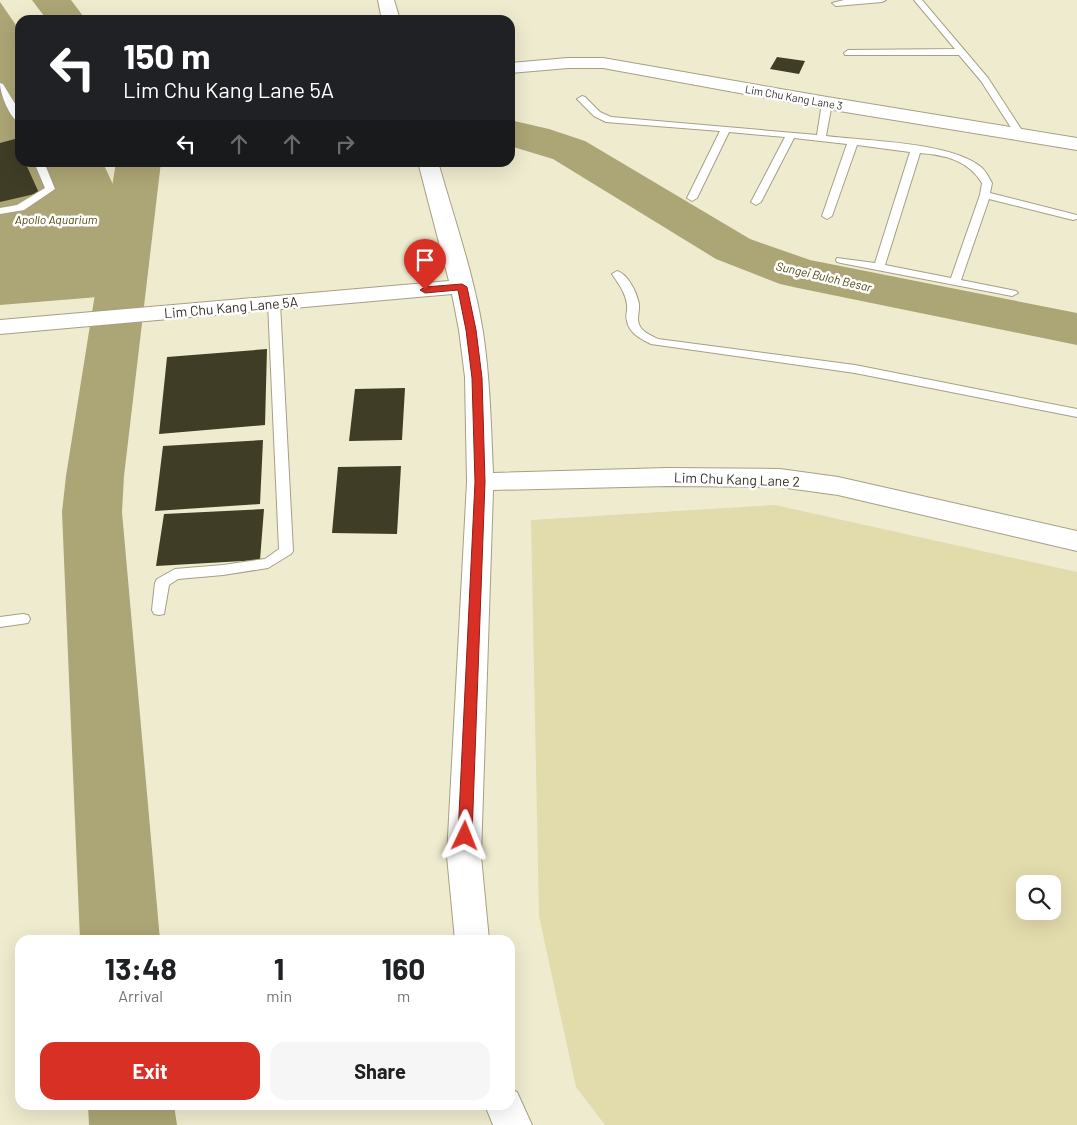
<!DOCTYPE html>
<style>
body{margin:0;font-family:Barlow,sans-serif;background:#f6f6f6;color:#202124;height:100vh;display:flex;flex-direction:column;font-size:19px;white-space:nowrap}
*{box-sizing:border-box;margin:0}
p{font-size:16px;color:#757577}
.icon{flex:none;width:28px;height:28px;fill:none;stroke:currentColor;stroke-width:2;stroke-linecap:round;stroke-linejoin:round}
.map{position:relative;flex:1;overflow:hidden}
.details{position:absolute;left:15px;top:935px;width:500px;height:175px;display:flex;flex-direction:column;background:#fff;border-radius:15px;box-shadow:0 5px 20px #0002}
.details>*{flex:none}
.banner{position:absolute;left:15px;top:15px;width:500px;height:152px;border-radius:15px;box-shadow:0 5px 20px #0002;background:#202124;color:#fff;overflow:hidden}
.controls{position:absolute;left:1016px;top:875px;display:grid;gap:10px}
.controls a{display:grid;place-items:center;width:45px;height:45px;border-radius:10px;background:#fff;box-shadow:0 5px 20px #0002;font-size:25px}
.pin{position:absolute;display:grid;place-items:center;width:42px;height:42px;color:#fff;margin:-51px -21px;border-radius:50% 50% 50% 0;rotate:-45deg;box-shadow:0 0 5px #0007}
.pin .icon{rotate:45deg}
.me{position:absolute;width:55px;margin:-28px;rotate:2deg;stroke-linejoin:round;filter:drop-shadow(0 0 4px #0008)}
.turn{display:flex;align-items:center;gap:18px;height:105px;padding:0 25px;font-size:22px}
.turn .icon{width:65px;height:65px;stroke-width:2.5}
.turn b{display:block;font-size:35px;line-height:42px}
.lanes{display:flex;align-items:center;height:48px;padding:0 25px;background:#0003;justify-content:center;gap:25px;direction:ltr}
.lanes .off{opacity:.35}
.eta{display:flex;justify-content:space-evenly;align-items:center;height:85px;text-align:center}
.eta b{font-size:30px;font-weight:700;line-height:35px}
.action{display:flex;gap:10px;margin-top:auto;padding:10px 25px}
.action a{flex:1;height:58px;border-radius:15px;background:#d93025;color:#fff;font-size:20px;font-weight:700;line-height:58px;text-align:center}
.action a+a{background:#f6f6f6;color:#202124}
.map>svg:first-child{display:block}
.green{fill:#e2dbac;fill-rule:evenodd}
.water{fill:#aca575}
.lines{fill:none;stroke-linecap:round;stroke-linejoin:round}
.river{fill:#aca575;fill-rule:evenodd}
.building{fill:#403d26}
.service-casing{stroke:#a4a086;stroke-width:2}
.minor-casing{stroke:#a4a086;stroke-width:2}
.service{fill:#fff;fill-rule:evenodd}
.minor{fill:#fff;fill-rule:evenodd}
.route{fill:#d93025;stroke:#8d1f18}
.labels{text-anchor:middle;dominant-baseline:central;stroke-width:5;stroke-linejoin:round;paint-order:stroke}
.far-street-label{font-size:11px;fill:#343228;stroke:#fff}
.far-water-label{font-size:12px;font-style:italic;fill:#52490d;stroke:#fff}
.street-label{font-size:14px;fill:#343228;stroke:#fff}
</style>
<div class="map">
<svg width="1077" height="1125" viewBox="0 0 1077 1125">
<rect width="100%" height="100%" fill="#efebcf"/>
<path class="green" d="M775,505l302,67v553h-472l-29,-38 -37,-171 -8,-396zM1025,884h27v27h-27z"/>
<path class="water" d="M0,2l20,29v131l83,1 15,32 -20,102 -98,8z"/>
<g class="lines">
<path class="river" d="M32,0h39l15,20h-39z
M510,120l39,9 36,12 165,98 60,21 267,53v32l-279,-57 -18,-4 -64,-25 -163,-100 -43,-13z
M116,162h45l-37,314 -2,36 38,428h-80l-18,-428 4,-36z
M88,1105h86l3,20h-88z"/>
</g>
<path class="building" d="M777,57l28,4 -6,13 -29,-5z
M15,139l5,12v11h5l14,31 -39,9v-59z
M267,349l-2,76 -106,9 8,-77z
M405,388l-3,52 -53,1 6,-52z
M263,440l-3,64 -105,7 8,-65z
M401,466l-4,68 -65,-1 6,-66z
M264,509l-4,51 -104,6 8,-52z"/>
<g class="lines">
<g class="service-casing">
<path id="service" d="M844,0h42l-4,2 -46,4 -4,-3z
M914,0h8l66,78 37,57 -2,2h-6l-36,-56 -22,-26h-114l-1,-2 4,-3 107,-1z
M0,83l3,1 17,28v11c-10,-4 -20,-29 -20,-40z
M582,96l3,1 15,15 11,5 206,18 5,-32 5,-3 5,3 -6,33c40,5 125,6 155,31 5,4 8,11 11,16l-2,10 87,22v4l-4,1 -84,-21 -28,81 55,11 2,2 -6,3 -171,-33 -4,-1 -1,-2 1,-2 38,5 35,-111 -53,-7 -25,71 -5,3 -5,-3 25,-72 -53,-6 -33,64 -5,3 -5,-3 34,-65 -56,-5 -32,66 -5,3 -5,-3 33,-67 -114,-9 -12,-6 -17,-17zM920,153c25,2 48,7 62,30l-2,12 -29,83 -66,-13z
M34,162h10l11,27 -31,21 -24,4v-6l17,-3 28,-17z
M617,271c11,3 20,22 22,33 1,8 -4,16 2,24 4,5 11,8 17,11l197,26 222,44v8l-222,-44 -204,-29c-10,-5 -22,-11 -24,-23 -2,-5 1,-11 0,-16 -1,-12 -9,-22 -15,-31z
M274,300l6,3 13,248 -2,3 -23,14 -45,7 -45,4 -9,6 -5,29 -5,1 -5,-1 -2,-4 3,-27 2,-4 18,-10 48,-4 42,-6 14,-10 -11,-246z
M23,614l5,1 2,4 -2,4 -28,4v-10z"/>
</g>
<g class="minor-casing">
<path id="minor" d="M378,0h16l6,20h-18z
M568,58h35l224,39 250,41v12l-250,-41 -224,-41h-35l-58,5v-10z
M418,162h20c16,56 36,113 45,170 7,47 8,94 10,141l174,-5 113,1 58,8 239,54v20l-239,-56 -58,-8 -113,-1 -174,4 -12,366 8,84h-34l-8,-84 20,-374 -2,-105 -6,-47 -7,-36 -452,40v-14l449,-39z
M510,1089l7,3 15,33h-39l-8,-20h25z"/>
</g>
<use href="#service" class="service"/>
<use href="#minor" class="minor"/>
</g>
<path class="route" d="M462,284l5,3 9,43 6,48 3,104 -13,354 -2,4 -5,2 -5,-2 -2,-4 17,-354 -3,-104 -6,-48 -8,-40 -33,3 -5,-3 5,-3z"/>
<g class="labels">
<g class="far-street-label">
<text transform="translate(794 97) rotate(10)">Lim Chu Kang Lane 3</text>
</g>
<g class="far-water-label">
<text x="56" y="219">Apollo Aquarium</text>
<text transform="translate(824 276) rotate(13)">Sungei Buloh Besar</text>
</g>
<g class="street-label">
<text transform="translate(231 307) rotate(-5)">Lim Chu Kang Lane 5A</text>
<text transform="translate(737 479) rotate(2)">Lim Chu Kang Lane 2</text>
</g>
</g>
</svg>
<div class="controls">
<a><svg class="icon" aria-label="search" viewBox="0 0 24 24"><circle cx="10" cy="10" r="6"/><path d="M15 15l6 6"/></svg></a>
</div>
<div class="pin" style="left:425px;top:290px;background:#d93025"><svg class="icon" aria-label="arrive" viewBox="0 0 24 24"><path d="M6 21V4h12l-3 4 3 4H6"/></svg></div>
<svg class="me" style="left:465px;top:836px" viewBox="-20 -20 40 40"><path d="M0-17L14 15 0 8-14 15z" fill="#d93025" stroke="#fff" stroke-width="4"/></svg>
<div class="banner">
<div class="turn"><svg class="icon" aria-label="left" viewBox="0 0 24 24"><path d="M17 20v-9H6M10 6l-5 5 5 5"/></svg><div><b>150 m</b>Lim Chu Kang Lane 5A</div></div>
<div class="lanes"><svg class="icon" aria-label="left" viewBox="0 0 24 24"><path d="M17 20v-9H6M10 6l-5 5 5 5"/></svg><svg class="icon off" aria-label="ahead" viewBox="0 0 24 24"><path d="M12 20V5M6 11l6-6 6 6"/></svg><svg class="icon off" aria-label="ahead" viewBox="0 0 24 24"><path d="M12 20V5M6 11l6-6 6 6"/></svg><svg class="icon off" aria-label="right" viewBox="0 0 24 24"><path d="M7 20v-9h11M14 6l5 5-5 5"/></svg></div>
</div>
<section class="details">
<div class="eta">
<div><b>13:48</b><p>Arrival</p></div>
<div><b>1</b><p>min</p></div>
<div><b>160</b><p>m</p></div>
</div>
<div class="action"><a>Exit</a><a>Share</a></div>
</section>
</div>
